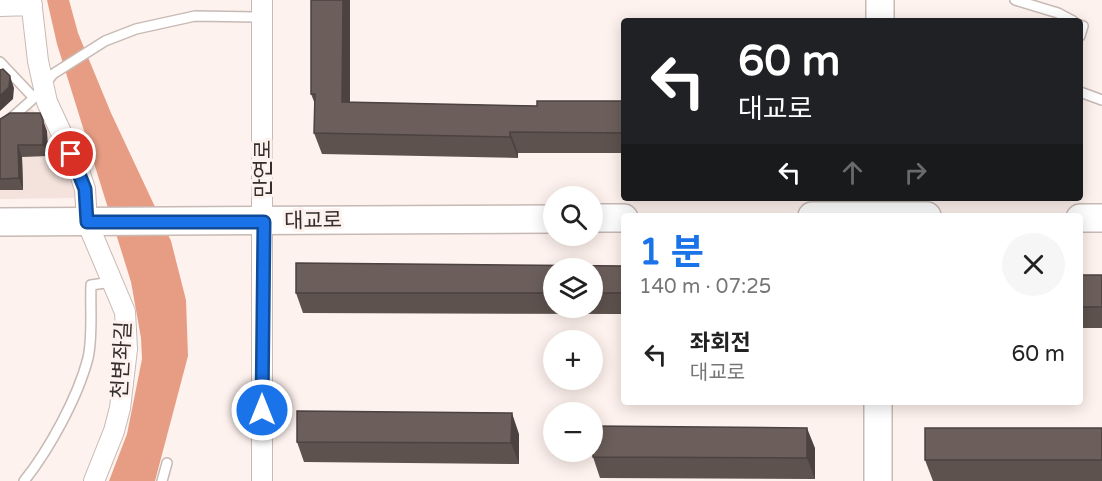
<!DOCTYPE html>
<html lang="ko">
<meta charset="utf-8">
<style>
body{margin:0;font-family:"Varela Round","Noto Sans KR",sans-serif;background:#f6f6f6;color:#222;height:100vh;display:flex;flex-direction:column;font-size:22px;white-space:nowrap}
*{box-sizing:border-box;margin:0}
p{font-size:20px;color:#767676}
.icon{flex:none;width:33px;height:33px;fill:none;stroke:currentColor;stroke-width:2;stroke-linecap:round;stroke-linejoin:round}
.map{position:relative;flex:1;overflow:hidden}
.panel{position:absolute;left:621px;top:213px;width:462px;height:192px;display:flex;flex-direction:column;background:#fff;border-radius:6px;box-shadow:0 3px 15px #0003}
.panel>*{flex:none}
.top-card{position:absolute;left:621px;top:18px;width:462px;height:183px;border-radius:6px;box-shadow:0 3px 15px #0003;background:#202124;color:#fff;overflow:hidden}
.tools{position:absolute;left:543px;top:186px;display:grid;gap:12px}
.tools a{display:grid;place-items:center;width:60px;height:60px;border-radius:50%;background:#fff;box-shadow:0 3px 15px #0003;font-size:30px}
.pin{position:absolute;display:grid;place-items:center;width:51px;height:51px;color:#fff;margin:-26px;border:3px solid #fff;border-radius:50%;box-shadow:0 2px 6px #0007}
.me{position:absolute;width:66px;margin:-33px;rotate:0deg;stroke-linejoin:round;filter:drop-shadow(0 0 4px #0008)}
.turn{display:flex;align-items:center;gap:21px;height:126px;padding:0 18px;font-size:27px}
.turn .icon{width:78px;height:78px;stroke-width:2.5}
.turn b{display:block;font-size:42px;line-height:51px}
.lanes{display:flex;align-items:center;height:57px;padding:0 18px;background:#0003;justify-content:center;gap:30px;direction:ltr}
.lanes .off{opacity:.35}
.round{display:grid;place-items:center;flex:none;width:63px;height:63px;border-radius:32px;background:#f6f6f6}
.headline{display:flex;align-items:center;justify-content:space-between;height:102px;padding:0 18px}
h1{font-size:36px;font-weight:700;line-height:45px;color:#1a73e8}
ul{padding:0;list-style:none}
li{display:flex;align-items:center;gap:18px;height:78px;padding:0 18px}
li div{flex:1}
li b{display:block;font-size:22px}
li em{font-style:normal}
.map>svg:first-child{display:block}
.built{fill:#f4e2dc}
.water{fill:#e79d83}
.lines{fill:none;stroke-linecap:round;stroke-linejoin:round}
.lane-casing{stroke:#c7b9b4;stroke-width:12}
.street-casing{stroke:#c7b9b4;stroke-width:22}
.secondary-casing{stroke:#c7b9b4;stroke-width:30}
.lane{stroke:#fff;stroke-width:9}
.street{stroke:#fff;stroke-width:20}
.secondary{stroke:#fff;stroke-width:27}
.wall{fill:#5d524e;fill-rule:evenodd}
.shaded-wall{fill:#4c4240}
.building{fill:#6c5f5b;stroke:#4c4240;stroke-width:1.5}
.route-casing{stroke:#114b97;stroke-width:15}
.route{stroke:#1a73e8;stroke-width:10}
.labels{text-anchor:middle;dominant-baseline:central;stroke-width:6;stroke-linejoin:round;paint-order:stroke}
.street-label{font-size:21px;fill:#342e2c;stroke:#fef2ee}
</style>
<div class="map">
<svg width="1102" height="481" viewBox="0 0 1102 481">
<rect width="100%" height="100%" fill="#fef2ee"/>
<path class="built" d="M31,108l27,31 19,59 -77,1v-63z"/>
<path class="water" d="M47,0h22l9,33 33,80 60,128 15,59 2,56 -33,125h-46l18,-47 15,-75 -1,-21 -10,-56 -74,-238z"/>
<g class="lines">
<g class="lane-casing">
<path id="lane" d="M1015,0l43,13 15,8
M1080,25l3,1 -3,10
M0,62l34,36
M1080,92l22,8
M0,128l34,-30 19,-24 52,-33 31,-12 59,-13 67,1
M24,481c25,-31 54,-84 64,-123 5,-22 2,-50 3,-73l21,-3
M162,481l5,-18"/>
</g>
<g class="street-casing">
<path id="street" d="M31,0l7,61 9,41 32,69 6,18 2,33 38,90 2,37 -7,59 -6,23 -20,50
M0,6l32,-1
M262,481v-481"/>
</g>
<g class="secondary-casing">
<path id="secondary" d="M880,21v-21
M812,216h115
M592,218h32
M1080,218h22
M0,222l554,-3
M878,402v79"/>
</g>
<use href="#lane" class="lane"/>
<use href="#street" class="street"/>
<use href="#secondary" class="secondary"/>
</g>
<path class="wall" d="M311,0h39v102l187,4 87,-5v52h-106v5l-196,-4 -8,-21 1,-29 -4,-10z
M0,119l47,12 1,25 -26,1 1,33h-23z
M296,263l328,3v48l-321,-1 -7,-20zM554,268h38v40h-38z
M1080,275h22v53h-22z
M1102,428v53h-169l-8,-21z
M519,434v30l-215,-2 -7,-20z
M815,448v31l-215,-1 -7,-21z"/>
<path class="shaded-wall" d="M343,0h7v123l-8,-21z
M10,76l4,12 -1,11 -13,12v-15z
M43,120l4,11 1,25 -5,-11z
M510,132l8,21v5l-8,-21z
M18,145l4,12 1,33 -4,-12z
M512,413l7,21v30l-8,-21z
M807,428l8,20v31l-8,-21z"/>
<path class="building" d="M311,0h32l-1,102 195,4v-5h87v32l-114,-1v5l-196,-4 1,-39h-4z
M3,69l7,7 -1,11 -9,9v-26z
M10,113h30l3,7v25h-25l1,33 -19,1v-60z
M296,263l328,3v27h-32v-25h-38v25h-258z
M1080,275h22v32h-22z
M297,411l215,2 -1,30 -214,-1z
M593,426l214,2v30l-214,-1z
M925,428h177v32h-177z"/>
<g class="lines">
<g class="route-casing">
<path id="route" d="M71,154l14,35 2,33h177l-2,188"/>
</g>
<use href="#route" class="route"/>
</g>
<g class="labels">
<g class="street-label">
<text transform="translate(263 169) rotate(-90)">만연로</text>
<text transform="translate(313 221) rotate(-1)">대교로</text>
<text transform="translate(122 360) rotate(-87)">천변좌길</text>
</g>
</g>
</svg>
<div class="tools">
<a><svg class="icon" aria-label="search" viewBox="0 0 24 24"><circle cx="10" cy="10" r="6"/><path d="M15 15l6 6"/></svg></a>
<a><svg class="icon" aria-label="layers" viewBox="0 0 24 24"><path d="M12 4l9 5-9 5-9-5zM3 14l9 5 9-5"/></svg></a>
<a>+</a>
<a>−</a>
</div>
<div class="pin" style="left:71px;top:154px;background:#d93025"><svg class="icon" aria-label="arrive" viewBox="0 0 24 24"><path d="M6 21V4h12l-3 4 3 4H6"/></svg></div>
<svg class="me" style="left:262px;top:410px" viewBox="-20 -20 40 40"><circle r="17" fill="#1a73e8" stroke="#fff" stroke-width="3"/><path d="M0-11L8 9 0 5-8 9z" fill="#fff"/></svg>
<div class="top-card">
<div class="turn"><svg class="icon" aria-label="left" viewBox="0 0 24 24"><path d="M17 20v-9H6M10 6l-5 5 5 5"/></svg><div><b>60 m</b>대교로</div></div>
<div class="lanes"><svg class="icon" aria-label="left" viewBox="0 0 24 24"><path d="M17 20v-9H6M10 6l-5 5 5 5"/></svg><svg class="icon off" aria-label="ahead" viewBox="0 0 24 24"><path d="M12 20V5M6 11l6-6 6 6"/></svg><svg class="icon off" aria-label="right" viewBox="0 0 24 24"><path d="M7 20v-9h11M14 6l5 5-5 5"/></svg></div>
</div>
<section class="panel">
<div class="headline"><div><h1>1 분</h1><p>140 m · 07:25</p></div><a class="round"><svg class="icon" aria-label="close" viewBox="0 0 24 24"><path d="M6 6l12 12M18 6L6 18"/></svg></a></div>
<ul>
<li><svg class="icon" aria-label="left" viewBox="0 0 24 24"><path d="M17 20v-9H6M10 6l-5 5 5 5"/></svg><div><b>좌회전</b><p>대교로</p></div><em>60 m</em></li>
</ul>
</section>
</div>
